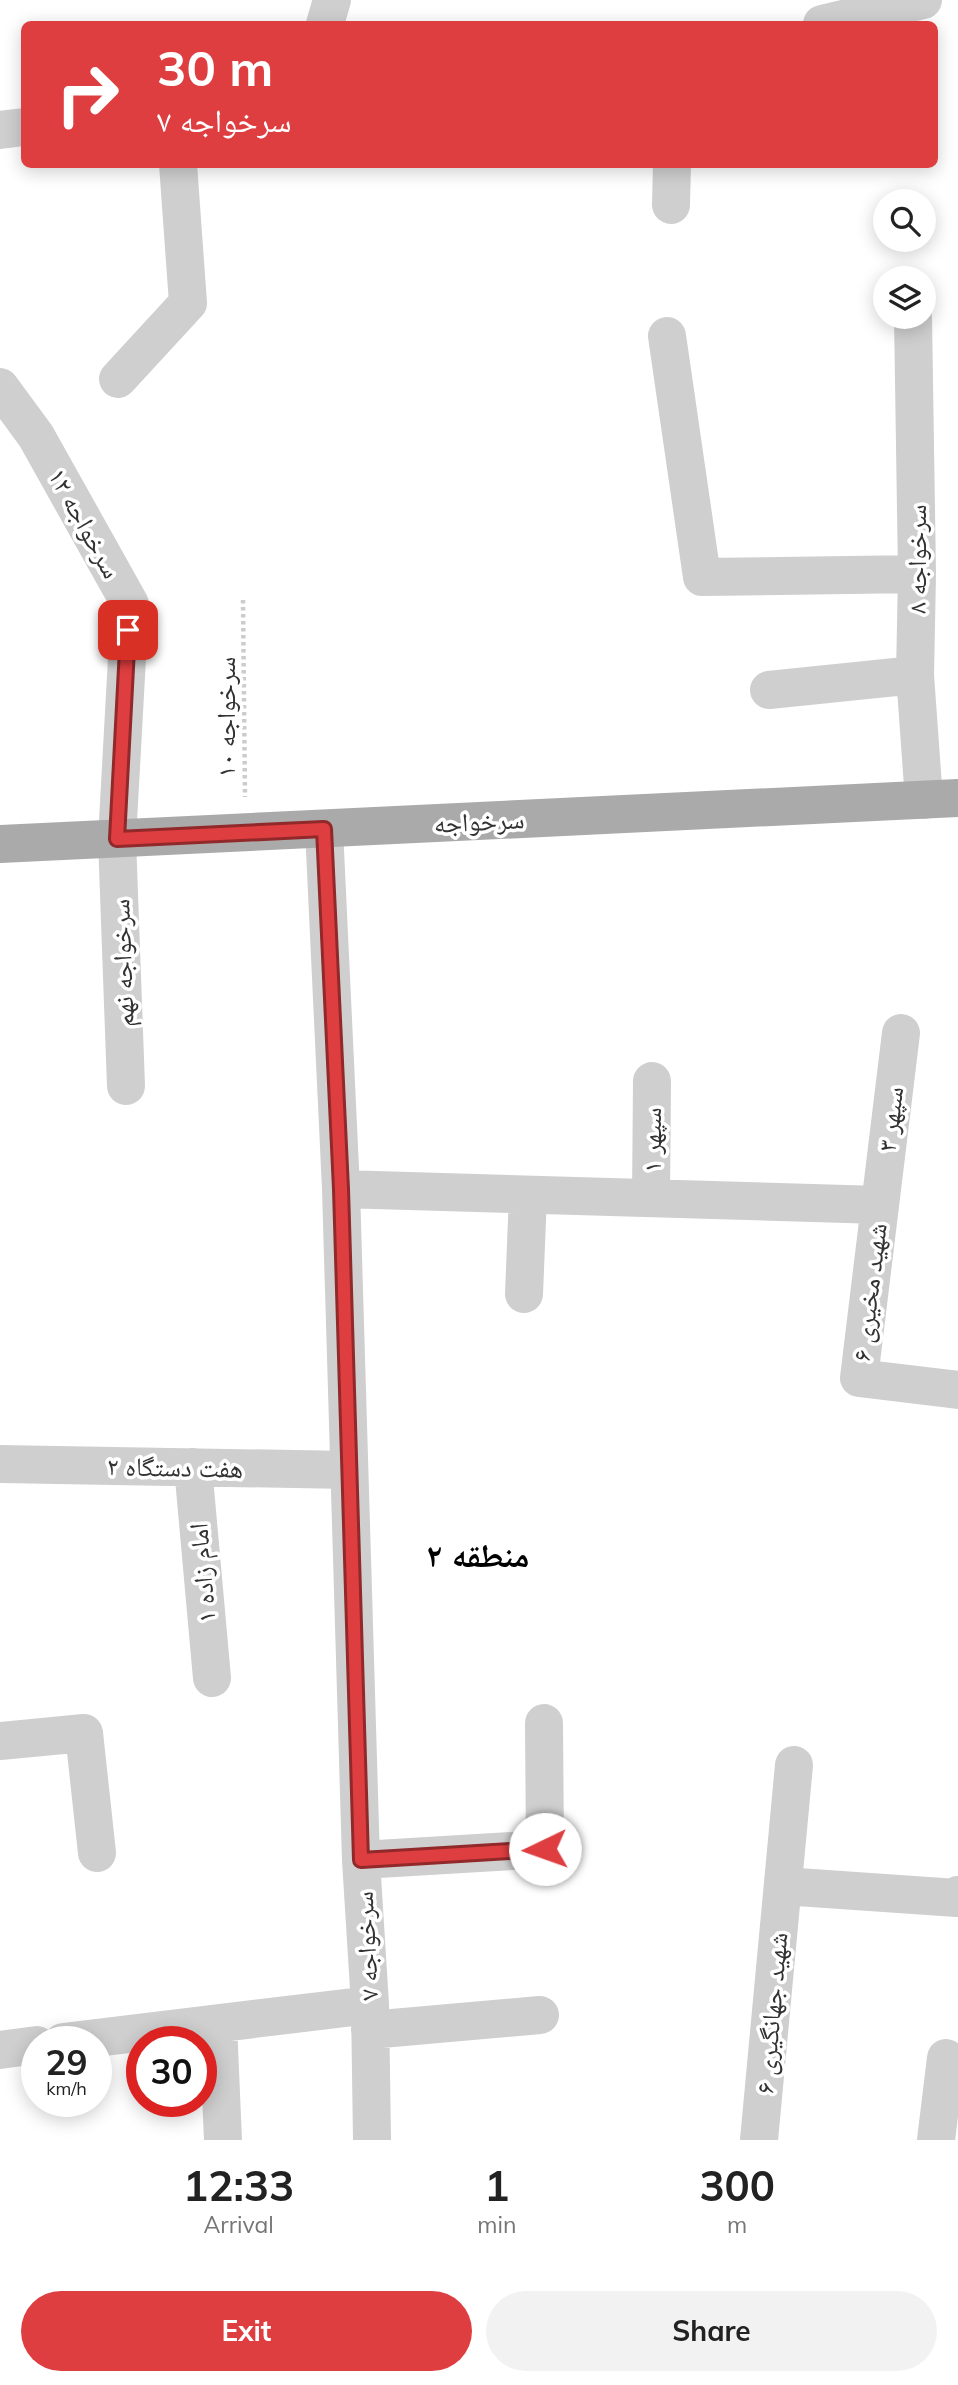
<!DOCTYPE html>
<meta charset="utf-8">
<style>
body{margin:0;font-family:Mulish,"Noto Naskh Arabic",sans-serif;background:#f2f2f2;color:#222;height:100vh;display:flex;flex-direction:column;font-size:26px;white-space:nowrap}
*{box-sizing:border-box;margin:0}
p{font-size:23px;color:#767676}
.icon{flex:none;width:38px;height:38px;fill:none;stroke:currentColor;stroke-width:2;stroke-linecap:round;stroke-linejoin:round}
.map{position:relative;height:2140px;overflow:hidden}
.panel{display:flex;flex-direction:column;background:#fff;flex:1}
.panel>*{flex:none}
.banner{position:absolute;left:21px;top:21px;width:917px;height:147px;border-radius:10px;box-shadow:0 4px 18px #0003;background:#df3e40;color:#fff;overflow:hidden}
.buttons{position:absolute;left:873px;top:189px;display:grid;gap:14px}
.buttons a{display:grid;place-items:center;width:63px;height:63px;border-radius:50%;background:#fff;box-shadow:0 4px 18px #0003;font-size:35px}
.speed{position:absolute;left:21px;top:2026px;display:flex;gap:14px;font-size:35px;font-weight:700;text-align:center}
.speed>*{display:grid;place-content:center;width:91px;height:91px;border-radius:50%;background:#fff;box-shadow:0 4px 18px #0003;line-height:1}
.speed small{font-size:18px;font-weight:400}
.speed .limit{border:10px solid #d22;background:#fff;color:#111}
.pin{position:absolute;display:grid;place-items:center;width:60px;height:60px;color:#fff;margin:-30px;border-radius:14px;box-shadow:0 4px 10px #0006}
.me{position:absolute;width:77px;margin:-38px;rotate:267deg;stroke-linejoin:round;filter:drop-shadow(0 0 5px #0008)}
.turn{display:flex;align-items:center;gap:24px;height:147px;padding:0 21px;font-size:32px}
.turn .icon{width:91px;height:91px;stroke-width:2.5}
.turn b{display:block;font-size:49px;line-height:60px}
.eta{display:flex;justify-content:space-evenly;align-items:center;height:119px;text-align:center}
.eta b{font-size:42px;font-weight:700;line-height:49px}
.primary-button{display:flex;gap:14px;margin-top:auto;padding:14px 21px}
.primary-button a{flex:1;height:80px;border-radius:42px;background:#df3e40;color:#fff;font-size:28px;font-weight:700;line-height:80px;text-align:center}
.primary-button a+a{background:#f2f2f2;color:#222}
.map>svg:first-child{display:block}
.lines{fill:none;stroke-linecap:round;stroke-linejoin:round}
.path{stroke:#ccc;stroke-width:4.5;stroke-dasharray:3.5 3.5;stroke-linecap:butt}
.minor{stroke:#cfcfcf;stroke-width:38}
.major{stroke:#aaa;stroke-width:38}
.route-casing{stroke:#91282a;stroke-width:18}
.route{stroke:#df3e40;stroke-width:12}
.labels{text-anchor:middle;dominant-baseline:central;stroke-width:7;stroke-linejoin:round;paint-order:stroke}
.street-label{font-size:26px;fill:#323232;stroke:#fff}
.district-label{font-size:33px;font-weight:bold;fill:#000;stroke:#fff}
</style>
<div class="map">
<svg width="958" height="2140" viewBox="0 0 958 2140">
<rect width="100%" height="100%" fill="#fff"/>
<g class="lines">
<path class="path" d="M243,600l2,197"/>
<path class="minor" d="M325,24l7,-24
M822,24l101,-24
M0,130l24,-3
M671,205l1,-41
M913,317l4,257 -2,101 9,125
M667,336l35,241 215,-3
M118,379l70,-76 -10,-139
M0,387l36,49 94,168 -13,235 9,247
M769,690l146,-15
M324,829l17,360 20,671 9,145 2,135
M901,1033l-42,345 99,12
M341,1189l539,16
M651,1198l1,-117
M524,1294l4,-99
M0,1464l349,6
M193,1467l19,211
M0,1741l84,-8 13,120
M361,1860l184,-11 -1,-126
M783,1886l174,12 1,-3
M218,2024l5,116
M370,2030l170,-15
M63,2042l307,-37
M0,2050l37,-5
M759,2140l35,-375
M936,2140l10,-82"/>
<path class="major" d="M0,844l958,-46"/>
</g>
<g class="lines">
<g class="route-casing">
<path id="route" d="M128,630l-11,209 207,-10 17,360 20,671 184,-11"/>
</g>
<use href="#route" class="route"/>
</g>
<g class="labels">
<g class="street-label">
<text transform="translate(85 523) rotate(61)">۱۲ سرخواجه</text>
<text transform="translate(916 559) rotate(-90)">۸ سرخواجه</text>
<text transform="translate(225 717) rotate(-90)">۱۰ سرخواجه</text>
<text transform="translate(479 821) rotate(-3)">سرخواجه</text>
<text transform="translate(122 963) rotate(-92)">سرخواجه نهم</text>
<text transform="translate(890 1119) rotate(-83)">۳ سپهر</text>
<text transform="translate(651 1140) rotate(-90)">۱ سپهر</text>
<text transform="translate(869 1292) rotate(-83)">شهید مخیری ۶</text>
<text transform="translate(175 1467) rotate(1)">هفت دستگاه ۲</text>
<text transform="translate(202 1573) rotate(-95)">۱ امام زاده</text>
<text transform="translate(366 1946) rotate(-93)">سرخواجه ۷</text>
<text transform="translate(771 2013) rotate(-85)">۶ شهید جهانگیری</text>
</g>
<g class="district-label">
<text x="478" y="1554">منطقه ۲</text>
</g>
</g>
</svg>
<div class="buttons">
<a><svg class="icon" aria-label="search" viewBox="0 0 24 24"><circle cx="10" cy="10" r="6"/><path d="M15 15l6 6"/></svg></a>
<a><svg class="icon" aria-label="layers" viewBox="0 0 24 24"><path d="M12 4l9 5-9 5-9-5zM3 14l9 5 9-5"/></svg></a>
</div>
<div class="speed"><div>29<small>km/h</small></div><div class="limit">30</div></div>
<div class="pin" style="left:128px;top:630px;background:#d93025"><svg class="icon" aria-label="arrive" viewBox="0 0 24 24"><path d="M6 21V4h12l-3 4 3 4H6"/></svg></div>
<svg class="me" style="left:545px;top:1849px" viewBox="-20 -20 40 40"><circle r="19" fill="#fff"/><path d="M0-13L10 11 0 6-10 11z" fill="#df3e40"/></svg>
<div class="banner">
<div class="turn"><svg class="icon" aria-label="right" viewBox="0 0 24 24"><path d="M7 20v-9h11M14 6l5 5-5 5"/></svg><div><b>30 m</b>سرخواجه ۷</div></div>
</div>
</div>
<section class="panel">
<div class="eta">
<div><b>12:33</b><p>Arrival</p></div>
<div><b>1</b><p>min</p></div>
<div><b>300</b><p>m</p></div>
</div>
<div class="primary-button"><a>Exit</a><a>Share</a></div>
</section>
